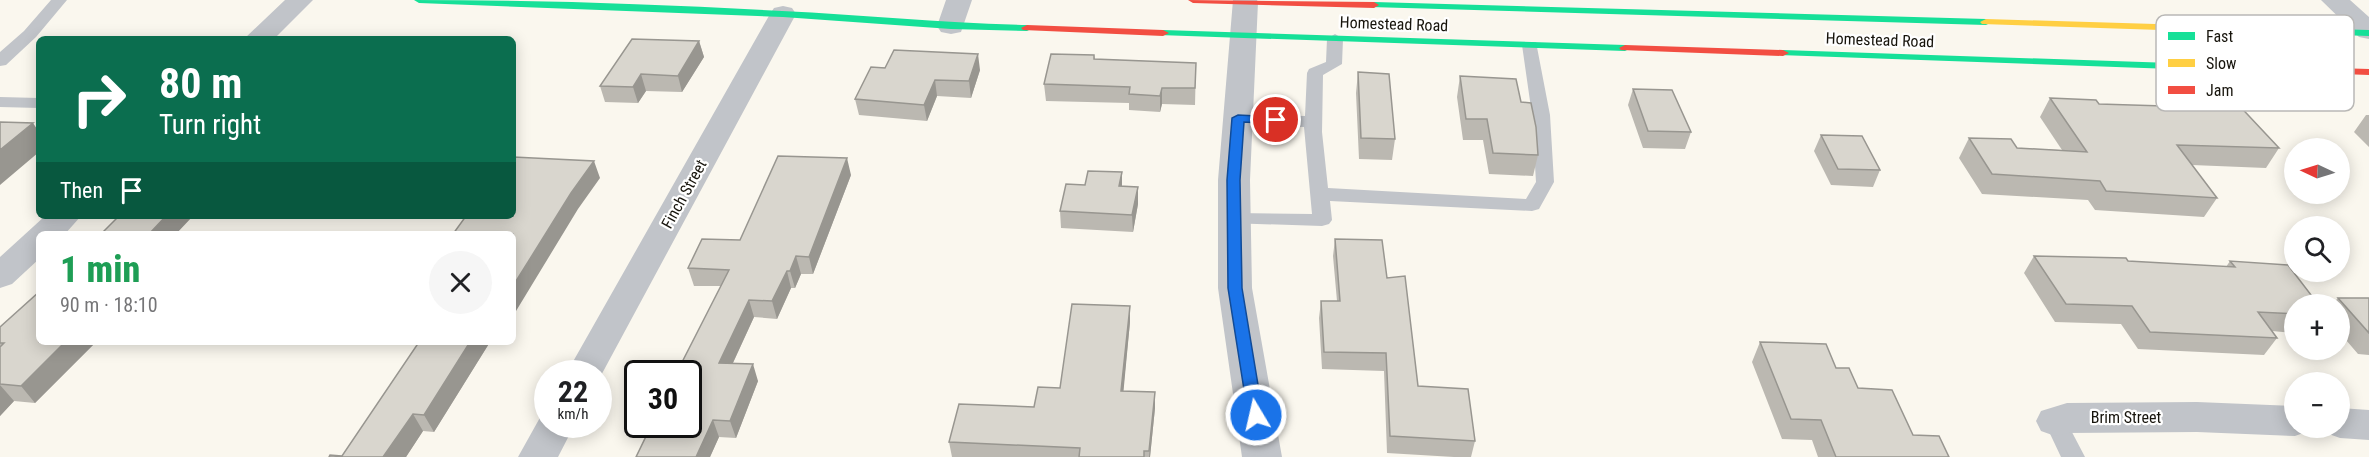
<!DOCTYPE html>
<meta charset="utf-8">
<style>
body{margin:0;font-family:"Roboto Condensed",sans-serif;background:#f6f6f6;color:#202124;height:100vh;display:flex;flex-direction:column;font-size:22px;white-space:nowrap}
*{box-sizing:border-box;margin:0}
p{font-size:20px;color:#757577}
.icon{flex:none;width:33px;height:33px;fill:none;stroke:currentColor;stroke-width:2;stroke-linecap:round;stroke-linejoin:round}
.map{position:relative;flex:1;overflow:hidden}
.details{position:absolute;left:36px;top:231px;width:480px;height:114px;display:flex;flex-direction:column;background:#fff;border-radius:9px;box-shadow:0 3px 15px #0003}
.details>*{flex:none}
.banner{position:absolute;left:36px;top:36px;width:480px;height:183px;border-radius:9px;box-shadow:0 3px 15px #0003;background:#0b6e4f;color:#fff;overflow:hidden}
.needle{width:39px;rotate:274deg}
.controls{position:absolute;left:2284px;top:138px;display:grid;gap:12px}
.controls a{display:grid;place-items:center;width:66px;height:66px;border-radius:50%;background:#fff;box-shadow:0 3px 15px #0003;font-size:30px}
.speed{position:absolute;left:534px;top:360px;display:flex;gap:12px;font-size:30px;font-weight:700;text-align:center}
.speed>*{display:grid;place-content:center;width:78px;height:78px;border-radius:50%;background:#fff;box-shadow:0 3px 15px #0003;line-height:1}
.speed small{font-size:15px;font-weight:400}
.speed .limit{border:3px solid #111;border-radius:9px;background:#fff;color:#111}
.pin{position:absolute;display:grid;place-items:center;width:51px;height:51px;color:#fff;margin:-26px;border:3px solid #fff;border-radius:50%;box-shadow:0 2px 6px #0007}
.me{position:absolute;width:66px;margin:-33px;rotate:351deg;stroke-linejoin:round;filter:drop-shadow(0 0 4px #0008)}
.turn{display:flex;align-items:center;gap:21px;height:126px;padding:0 24px;font-size:27px}
.turn .icon{width:78px;height:78px;stroke-width:2.5}
.turn b{display:block;font-size:42px;line-height:51px}
.then{display:flex;align-items:center;height:57px;padding:0 24px;background:#0003;gap:12px;font-size:22px}
.round{display:grid;place-items:center;flex:none;width:63px;height:63px;border-radius:32px;background:#f6f6f6}
.headline{display:flex;align-items:center;justify-content:space-between;height:102px;padding:0 24px}
h1{font-size:36px;font-weight:800;line-height:45px;color:#1e9e55}
.map>svg:first-child{display:block}
.lines{fill:none;stroke-linecap:round;stroke-linejoin:round}
.lane{fill:#c1c4c9;fill-rule:evenodd}
.street{fill:#c1c4c9;fill-rule:evenodd}
.fast{fill:#16e098;fill-rule:evenodd}
.slow{fill:#ffcf43;fill-rule:evenodd}
.jam{fill:#f24e42;fill-rule:evenodd}
.wall{fill:#bbb8b1}
.shaded-wall{fill:#989690}
.building{fill:#d9d6ce;stroke:#989690;stroke-width:1.5}
.route{fill:#1a73e8;stroke:#114b97;stroke-width:1.5}
.labels{text-anchor:middle;dominant-baseline:central;stroke-width:4.5;stroke-linejoin:round;paint-order:stroke}
.street-label{font-size:16px;fill:#17140c;stroke:#fff}
.key{fill:#fff;stroke:#b9b8b6;stroke-width:1.5}
.key-label{font-size:16px;fill:#17140c}
</style>
<div class="map">
<svg width="2369" height="457" viewBox="0 0 2369 457">
<rect width="100%" height="100%" fill="#faf7ee"/>
<g class="lines">
<path class="lane" d="M51,0h16l-31,37 -30,28 -6,1v-14l24,-21z
M1335,34l8,5 -1,25 -19,11 -1,57 6,56 198,11 10,-17 -4,-67 -10,-70 2,-3h12l14,73 4,67 -15,27 -7,2 -202,-10 2,19 -3,4 -7,2 -95,-3 -3,-4 3,-4 7,-2 78,1 -8,-87 -66,-3 -6,-1 -3,-4 3,-4 6,-1 67,2 2,-43 2,-4 17,-7 1,-23z
M0,97l39,1v10l-39,-1z
M2055,412l8,3 22,42h-24l-17,-36 3,-6z"/>
<path class="street" d="M285,0h28l-39,39h-30z
M946,0h26l-11,32 -10,2 -10,-2 -4,-6z
M1233,0h24l1,2 -8,178 2,108 30,169h-40l-24,-169v-108z
M2321,0h29l19,17v22l-10,-2z
M783,6l9,2 4,6 -198,367v-7h-32l204,-360 4,-6z
M45,216h36l-16,18h-26v25l-27,25 -12,4v-31z
M2197,402l98,4v22h16l-2,3 -14,5 -98,-4 -130,1 -12,3 -14,-5 -5,-10 5,-10 26,-8z
M2340,408l29,2v30l-29,-2 -14,-5 -3,-5h17z
M548,412v12h27l-17,33h-40l24,-43z"/>
<path class="fast" d="M414,0c122,0 245,4 368,11 82,4 163,12 245,14l6,3 -6,3 -76,-2 -168,-12 -364,-14z
M1374,2l612,17 6,3 -6,3 -616,-18 -1,-2z
M2221,26l148,4v6l-152,-5 -2,-2z
M1163,30l462,15 6,3 -6,3 -466,-16v-4z
M1783,50l389,13 6,3 -6,3 -393,-14v-4z"/>
<path class="slow" d="M1986,19l235,7 6,3 -6,3 -239,-8 -2,-2z"/>
<path class="jam" d="M1188,0l186,2 5,3 -5,3 -181,-5z
M1027,25l136,5 6,3 -6,3 -140,-6 -2,-2z
M1625,45l158,5 6,3 -6,3 -162,-6 -2,-2z
M2172,63l197,6v6l-201,-7 -2,-2z"/>
</g>
<path class="wall" d="M699,41l5,16 -22,35 -36,-1 -8,12 -33,-1 -5,-16z
M1094,55l1,4 101,4 -1,42 -33,-1 -2,8 -31,-2v-7l-83,-2 -2,-17z
M871,67l109,3 -9,28 -34,-2 -10,25 -68,-6 -4,-16z
M1358,72l37,67 -3,21 -33,-1 -3,-66z
M1460,76l61,26 17,53 -5,21 -44,-2 -6,-34h-20l-6,-43z
M1633,89l58,43 -6,17 -42,-1 -15,-43z
M2050,98l49,6 83,3 6,-9 91,50 -13,20 -74,-3 25,33 -13,19 -109,-7 -7,-10 -106,-6 -23,-36 10,-20 48,10 45,2 -22,-33z
M2366,115h3v32l-15,-15z
M1821,135l59,35 -7,17 -42,-2 -17,-34z
M1122,172v14l16,1v17l-5,28 -72,-4 -1,-17 25,-26z
M851,175l-38,99h-12l-6,14h-4l-14,31 -23,-2 -21,46 25,18 -22,57 -17,-1 -9,20h-74l85,-171h-27l-6,-18 52,-28z
M1335,239l52,39 31,108 57,55 -4,16h-17l-67,-4 -3,-82 -62,-2 -3,-51 2,-17h16l-4,-45z
M2034,256l192,11 4,-6 65,43v29l-23,-2 5,7 -13,17 -126,-6 -17,-25 -66,-2 -31,-49z
M2338,298h31v57l-11,-1 -18,-21v-29h-8z
M1130,322l-7,69 32,1v16l-5,49h-198l-3,-15 85,-35 26,-19z
M0,327l39,15h57l-61,61 -21,-2 -14,15z
M419,342h71l-56,90 -11,-1 -17,26h-77l13,-1z
M1760,342l76,26 22,20 55,47 36,22h-131l-6,-17 -30,-1 -30,-77z"/>
<path class="shaded-wall" d="M699,41l5,16 -22,35 -4,-16z
M978,54l2,16 -9,28 -2,-17z
M641,74l5,17 -8,12 -5,-16z
M935,80l2,16 -10,25 -3,-16z
M1162,88v16l-2,8v-16z
M33,123l6,9v20l-39,33v-35z
M847,158l4,17 -38,99 -4,-17z
M594,161l6,17 -22,31 -65,107v-30l58,-93z
M1122,172v17l-3,-3z
M1138,187v17l-5,28 -1,-17z
M166,216h27l-17,18h-27z
M796,256l5,18 -6,14 -5,-17z
M787,271l4,17 -14,31 -5,-18z
M749,300l5,17 -29,63 -6,-17z
M1130,306v16l-8,85 -1,-16z
M65,342h31l-61,61 -14,-17z
M470,342h20l-56,90 -10,-17z
M753,364l5,17 -22,57 -6,-17z
M0,385l14,16 -14,15z
M1155,392v16l-5,49h-1z
M413,414l10,17 -17,26h-23z
M713,420l6,17 -9,20h-14z"/>
<path class="building" d="M632,39l67,2 -21,35 -37,-2 -8,13 -33,-1z
M894,50l84,4 -9,27 -34,-1 -11,25 -69,-6 16,-32 14,1z
M1051,54l43,1v4l102,4 -1,25h-33l-2,8 -31,-2 1,-7 -86,-3z
M1358,72l31,2 6,65 -34,-1z
M1460,76l56,3 5,23 10,1 5,24 2,28 -45,-2 -6,-34h-21z
M1633,89l39,1 19,42 -43,-1z
M2050,98l46,2 3,4 97,3 -8,-9 45,1 46,49 -102,-3 40,53 -111,-7 -6,-10 -108,-7 -23,-36 42,1 6,9 70,4z
M0,122l33,1 -33,27z
M1821,135l41,1 18,34 -42,-1z
M778,156l69,2 -38,99 -13,-1 -6,15h-3l-15,30 -23,-1 -30,63 34,1 -23,57 -17,-1 -17,37h-60l16,-33h36v-50h-12l53,-104 -41,-2 14,-29 38,1z
M513,157l81,4 -23,32 -58,93v-52h-60l13,-18h47z
M1088,171l34,1 -3,14 19,1 -6,28 -72,-4 6,-27 19,1z
M119,216h47l-17,18h-48z
M1335,239l47,1 5,38 18,-2 13,110 50,3 7,52 -85,-5 -4,-83 -62,-1 -3,-51h19z
M2034,256l92,2 2,3 107,6 -5,-6 58,4 30,39h-23v10l-37,-2 19,26 -127,-6 -18,-26 -66,-2z
M39,292v50h26l-44,44 -21,-2v-37l4,-4h-4v-16z
M2338,298h31v35z
M1072,304l58,2 -9,85 34,1 -6,59h-5v6h-65l1,-9 -131,-6 10,-38 75,3 4,-20 22,1z
M419,342h51l-46,73 -11,-1 -30,43h-54l1,-2 12,1z
M1760,342l66,2 10,24h13l9,20 34,2 21,45 26,1 10,21h-113l-15,-37 -30,-1z"/>
<path class="route" d="M1238,115l38,2 6,3 -6,4 -32,-2 -4,58 2,108 21,127 -2,4h-11l-2,-4 -20,-127 -1,-108 5,-62z"/>
<g class="labels">
<g class="street-label">
<text transform="translate(1394 24) rotate(2)">Homestead Road</text>
<text transform="translate(1880 40) rotate(2)">Homestead Road</text>
<text transform="translate(684 194) rotate(-61)">Finch Street</text>
<text x="2126" y="417">Brim Street</text>
</g>
</g>
<rect x="2156" y="15" width="198" height="96" rx="9" class="key"/>
<rect x="2168" y="32" width="27" height="8" fill="#16e098"/>
<rect x="2168" y="59" width="27" height="8" fill="#ffcf43"/>
<rect x="2168" y="86" width="27" height="8" fill="#f24e42"/>
<g class="key-label">
<text x="2206" y="42">Fast</text>
<text x="2206" y="69">Slow</text>
<text x="2206" y="96">Jam</text>
</g>
</svg>
<div class="controls">
<a><svg class="needle" viewBox="-14 -14 28 28"><path d="M0-13l5 13h-10z" fill="#e53935"/><path d="M0 13l5-13h-10z" fill="#757577"/></svg></a>
<a><svg class="icon" aria-label="search" viewBox="0 0 24 24"><circle cx="10" cy="10" r="6"/><path d="M15 15l6 6"/></svg></a>
<a>+</a>
<a>−</a>
</div>
<div class="speed"><div>22<small>km/h</small></div><div class="limit">30</div></div>
<div class="pin" style="left:1276px;top:120px;background:#d93025"><svg class="icon" aria-label="arrive" viewBox="0 0 24 24"><path d="M6 21V4h12l-3 4 3 4H6"/></svg></div>
<svg class="me" style="left:1256px;top:415px" viewBox="-20 -20 40 40"><circle r="17" fill="#1a73e8" stroke="#fff" stroke-width="3"/><path d="M0-11L8 9 0 5-8 9z" fill="#fff"/></svg>
<div class="banner">
<div class="turn"><svg class="icon" aria-label="right" viewBox="0 0 24 24"><path d="M7 20v-9h11M14 6l5 5-5 5"/></svg><div><b>80 m</b>Turn right</div></div>
<div class="then">Then<svg class="icon" aria-label="arrive" viewBox="0 0 24 24"><path d="M6 21V4h12l-3 4 3 4H6"/></svg></div>
</div>
<section class="details">
<div class="headline"><div><h1>1 min</h1><p>90 m · 18:10</p></div><a class="round"><svg class="icon" aria-label="close" viewBox="0 0 24 24"><path d="M6 6l12 12M18 6L6 18"/></svg></a></div>
</section>
</div>
